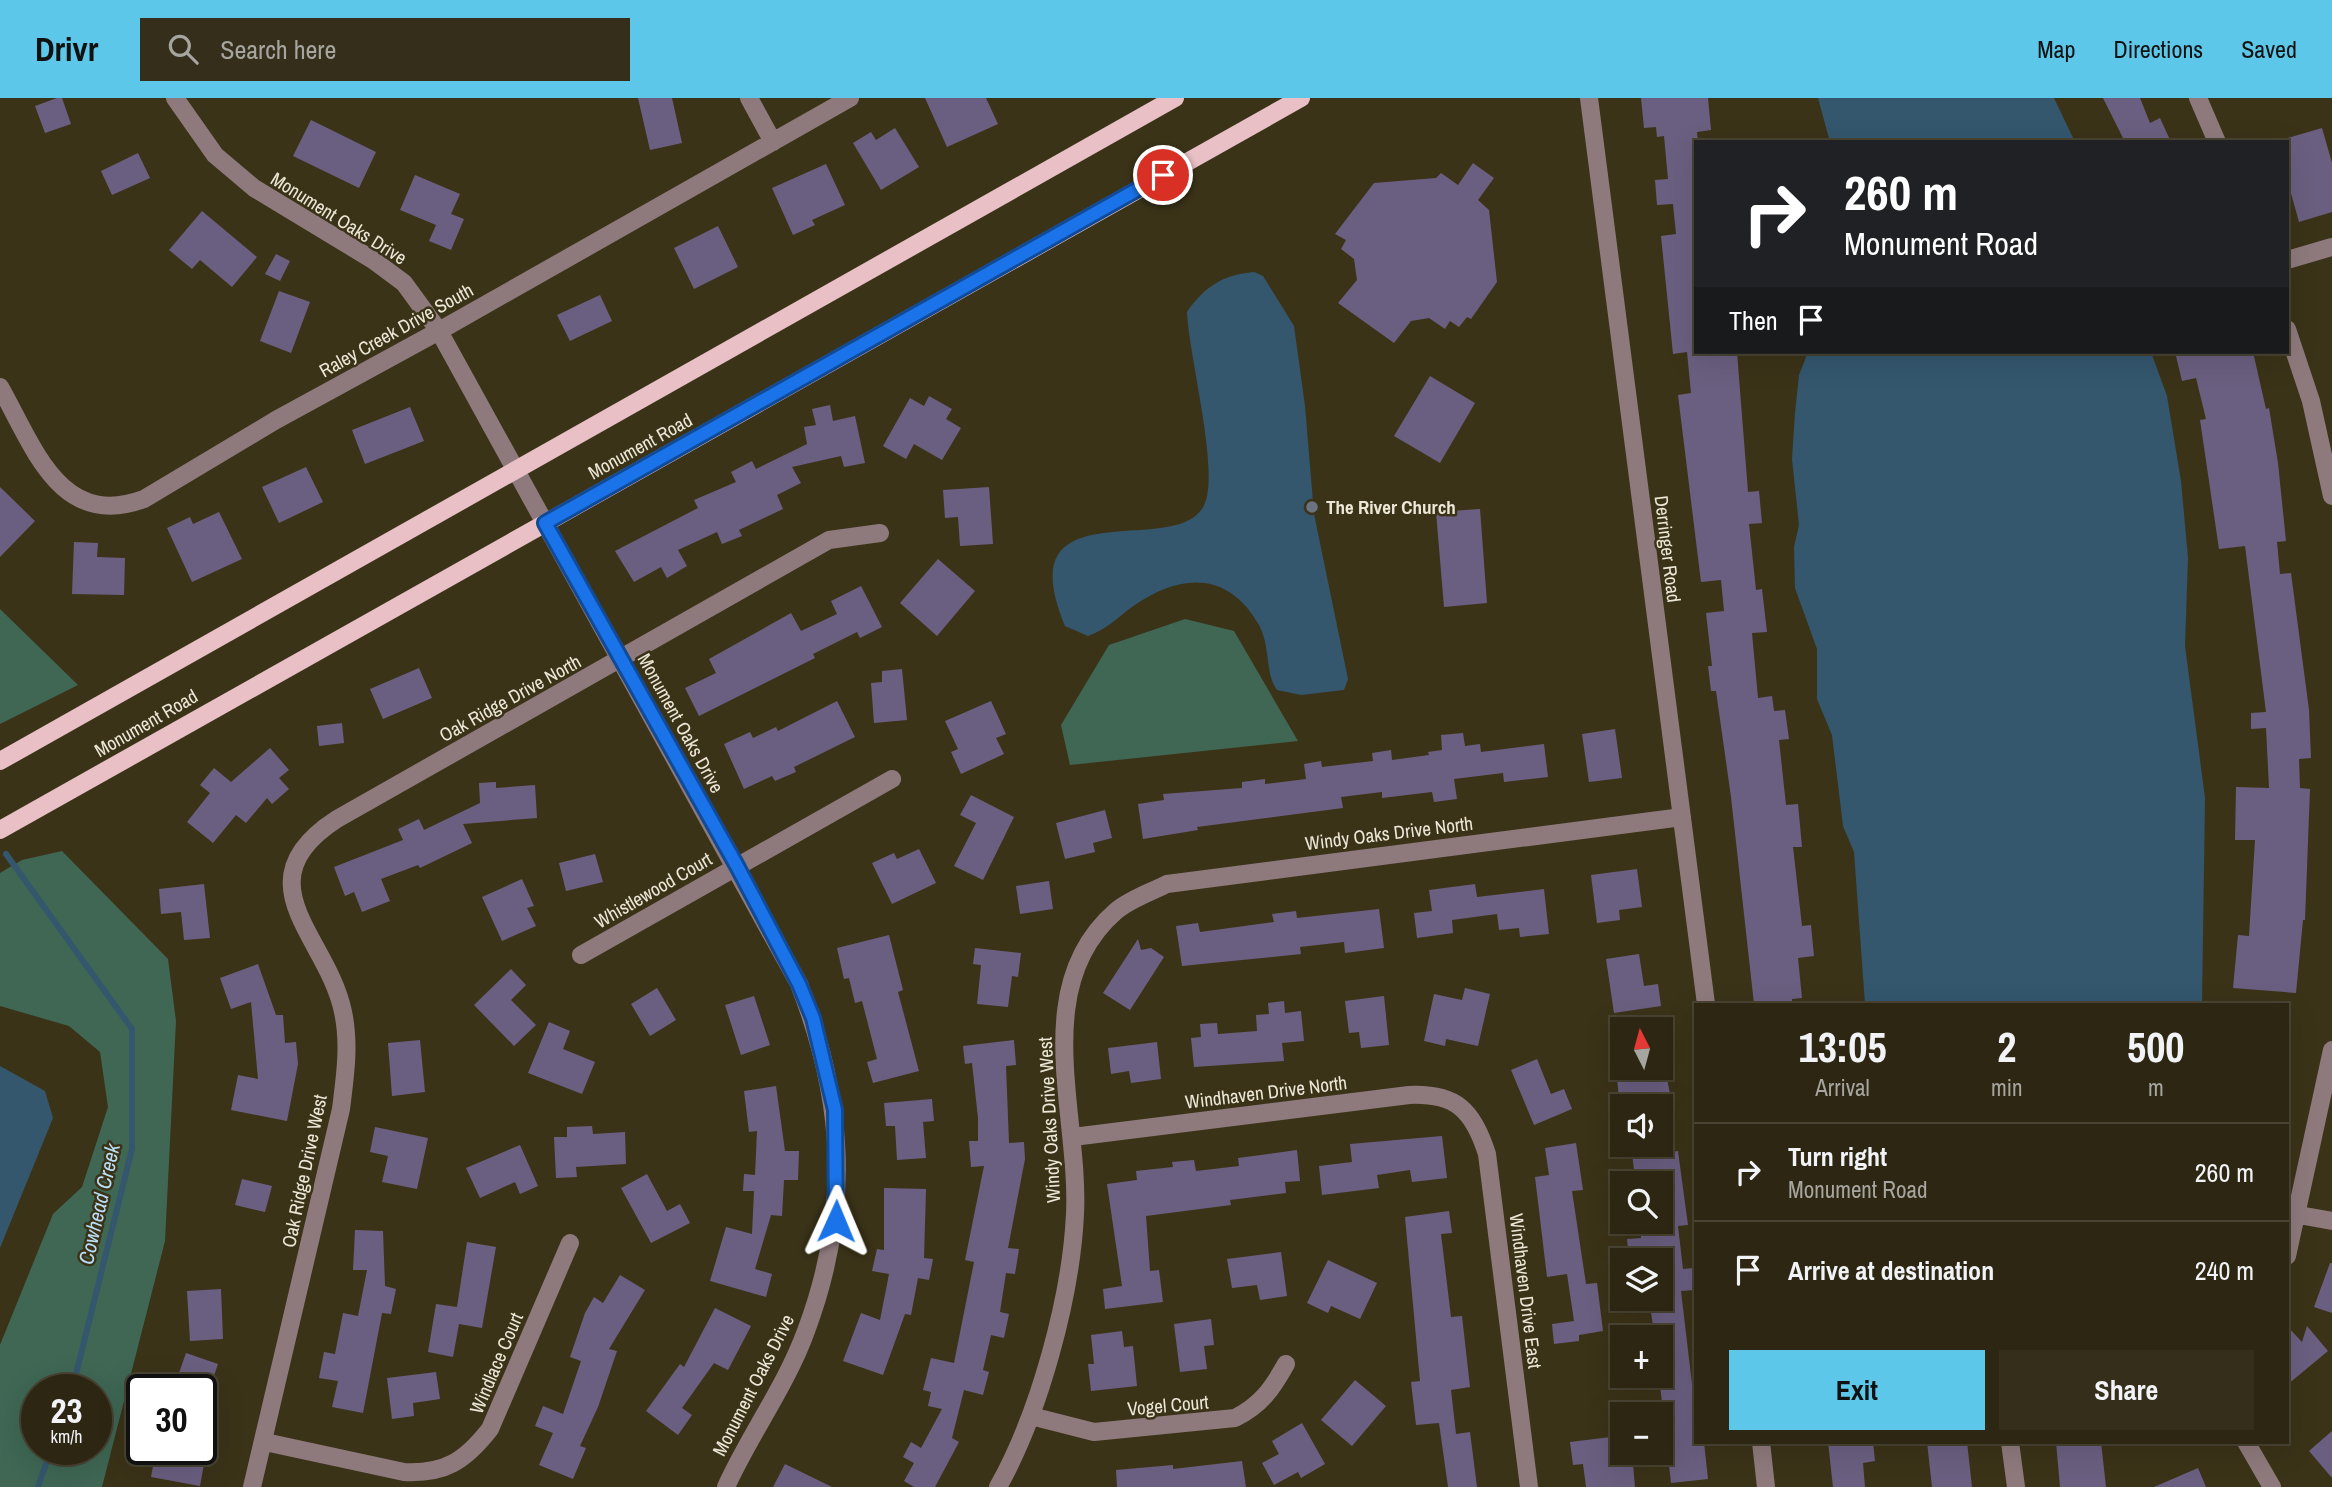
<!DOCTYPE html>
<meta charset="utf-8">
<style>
body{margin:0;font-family:"Archivo Narrow",sans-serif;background:#342e1b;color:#f1f3f6;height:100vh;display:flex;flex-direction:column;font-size:26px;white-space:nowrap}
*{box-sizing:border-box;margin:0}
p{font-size:23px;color:#a6a59f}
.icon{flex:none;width:38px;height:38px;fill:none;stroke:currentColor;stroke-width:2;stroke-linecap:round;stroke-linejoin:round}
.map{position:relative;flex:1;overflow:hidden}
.sheet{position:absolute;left:1694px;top:905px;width:595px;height:441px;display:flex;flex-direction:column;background:#2c2612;border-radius:0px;box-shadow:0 7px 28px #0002,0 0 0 2px #484332}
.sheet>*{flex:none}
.top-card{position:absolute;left:1694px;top:42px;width:595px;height:214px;border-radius:0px;box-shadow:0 7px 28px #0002,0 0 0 2px #484332;background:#202124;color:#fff;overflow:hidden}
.needle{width:46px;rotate:354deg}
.fabs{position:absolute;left:1610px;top:919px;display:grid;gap:14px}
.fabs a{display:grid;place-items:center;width:63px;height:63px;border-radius:0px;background:#2c2612;box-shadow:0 7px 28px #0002,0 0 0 2px #484332;font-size:35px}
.speed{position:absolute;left:21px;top:1276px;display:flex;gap:14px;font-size:35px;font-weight:700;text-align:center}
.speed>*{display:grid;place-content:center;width:91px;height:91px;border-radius:50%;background:#2c2612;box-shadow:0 7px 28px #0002,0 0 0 2px #484332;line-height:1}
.speed small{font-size:18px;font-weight:400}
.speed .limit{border:4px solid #111;border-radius:10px;background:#fff;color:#111}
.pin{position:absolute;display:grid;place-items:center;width:60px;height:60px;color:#fff;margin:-30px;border:4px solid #fff;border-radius:50%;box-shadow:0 2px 7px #0007}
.me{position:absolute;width:77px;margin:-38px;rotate:1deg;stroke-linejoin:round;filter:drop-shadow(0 0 5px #0008)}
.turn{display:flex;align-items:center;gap:24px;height:147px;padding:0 35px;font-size:32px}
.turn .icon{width:91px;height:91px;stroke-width:2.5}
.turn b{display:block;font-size:49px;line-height:60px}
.then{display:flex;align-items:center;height:66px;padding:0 35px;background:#0003;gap:14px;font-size:26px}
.eta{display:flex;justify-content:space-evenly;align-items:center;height:119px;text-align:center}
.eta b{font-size:42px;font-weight:700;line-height:49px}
.cta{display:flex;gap:14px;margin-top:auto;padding:14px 35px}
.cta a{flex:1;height:80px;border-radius:0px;background:#5cc7e8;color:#111;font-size:28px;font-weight:700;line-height:80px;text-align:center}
.cta a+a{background:#342e1b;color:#f1f3f6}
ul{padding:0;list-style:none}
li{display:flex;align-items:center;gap:21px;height:98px;padding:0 35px;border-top:2px solid #484332}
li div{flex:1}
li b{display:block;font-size:26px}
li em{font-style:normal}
header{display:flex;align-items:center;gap:42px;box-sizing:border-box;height:98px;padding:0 35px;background:#5cc7e8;color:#111}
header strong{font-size:33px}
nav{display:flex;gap:38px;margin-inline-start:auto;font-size:24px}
.search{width:490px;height:63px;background:#342e1b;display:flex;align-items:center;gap:18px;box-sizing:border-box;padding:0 24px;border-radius:0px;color:#a6a59f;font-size:26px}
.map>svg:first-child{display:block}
.forest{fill:#3f6754;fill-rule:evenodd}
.water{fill:#34576e}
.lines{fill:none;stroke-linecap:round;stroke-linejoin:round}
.stream{stroke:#34576e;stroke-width:6}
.building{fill:#6b5f81}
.minor{stroke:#8e7a7d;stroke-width:18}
.major{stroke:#e8c0c6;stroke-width:18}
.route-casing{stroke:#114b97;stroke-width:18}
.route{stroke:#1a73e8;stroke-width:12}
.worship-dot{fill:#6b7280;stroke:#3b3318;stroke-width:2.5}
.labels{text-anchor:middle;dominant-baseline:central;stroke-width:5;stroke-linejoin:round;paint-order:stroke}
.street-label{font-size:19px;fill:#ece7d7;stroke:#3b3318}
.poi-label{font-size:19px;font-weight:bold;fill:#ece7d7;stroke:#3b3318;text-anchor:start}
.water-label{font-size:21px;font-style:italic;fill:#bbdff8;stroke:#3b3318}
</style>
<header>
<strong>Drivr</strong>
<div class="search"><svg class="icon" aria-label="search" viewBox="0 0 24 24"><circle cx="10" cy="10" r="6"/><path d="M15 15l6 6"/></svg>Search here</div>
<nav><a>Map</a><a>Directions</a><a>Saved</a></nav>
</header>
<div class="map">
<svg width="2332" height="1389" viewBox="0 0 2332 1389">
<rect width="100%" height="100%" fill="#3b3318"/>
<path class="forest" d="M0,511l78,76 -78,39z
M1185,521l49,12 64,110 -228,24 -9,-40 48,-80z
M62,753l106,108 8,62 -11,220 -63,246h-102v-142l53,-131 29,-27 26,-80 -8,-55 -31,-26 -69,-20v-133l22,-13zM37,1292h59v59h-59z"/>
<path class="water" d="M1818,0h236l21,44h-245z
M1254,174l9,4 31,50 11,80 9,108 34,165 -4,11 -43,5 -24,-5c-12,-16 -6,-42 -18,-65 -31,-55 -80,-52 -127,-18 -15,11 -25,22 -44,29l-23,-10c-60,-144 117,-63 140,-123 14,-35 -16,-146 -18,-191 18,-26 36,-37 67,-40z
M1808,254h343l16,44 14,85 7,77 -3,88 20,152 -3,206h-337l-11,-152 -11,-26 -11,-91 -15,-36v-50l-22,-61 -1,-41 5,-22 -7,-66 3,-46 4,-38z
M0,968l45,25 8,27 -53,130z"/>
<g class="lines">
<path class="stream" d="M6,756l126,175v120l-60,241
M38,1389l13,-38"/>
</g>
<path class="building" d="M57,0h5l9,26 -26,9 -10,-27z
M638,0h34l10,45 -32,7z
M925,0h61l12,26 -51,23z
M1641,0h67l3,32 -14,2 1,10 -5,5 3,204 -5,1h46l11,140 11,-1 3,32 -13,1 7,66 6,-1 5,43 -15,1 6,65 14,-2 2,15 11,-1 4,29 -10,1 7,65 12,-1 4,43h-9l9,79 9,-1 3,31 -16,2 4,40 -10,1v5h-38l-23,-207 -15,-106h-5l-3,-25h4l-6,-53 18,-2 -3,-31 -20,2 -23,-187 13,-2 -4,-41 -14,2 -12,-118 15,-2 -3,-30 -16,1 -2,-25 13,-1 -4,-43 -7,1 -1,-10 -12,1z
M2103,0h37l10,25 10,-5 11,24h-46z
M311,22l65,32 -17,36 -66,-32z
M895,30l24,39 -38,23 -28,-47 18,-11 5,8z
M2322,30l10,35v49l-33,10 -12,-43v-37l-3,-3z
M138,55l12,25 -38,17 -11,-24z
M1473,65l21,15 -16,22 11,10 8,72 -26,37 -4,-2 -8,10 -9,-6 -5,8 -16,-11 -18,3 -17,22 -56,-40 19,-23 -3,-21 -13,-10 5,-9 -11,-6 39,-51 62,-5 5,-5 17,12z
M826,66l19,41 -33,15 3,5 -22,10 -21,-47z
M415,77l45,19 -9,20 13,5 -13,31 -22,-9 7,-16 -36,-15z
M202,113l55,46 -25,30 -32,-27 -8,9 -23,-19z
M718,128l20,41 -44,22 -20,-41z
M276,156l14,7 -10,20 -15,-7z
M279,193l31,11 -19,51 -31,-12z
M600,197l12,26 -42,20 -13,-26z
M2175,254h78l13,57 3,-1 9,55 8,78 -9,1 3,32 11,-1 18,137 2,48 -12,1 1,29 10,1 -5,131h-2l-7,73 -63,-5 5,-53 11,1 6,-96h-20l1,-53 33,1 -3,-60 -15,1v-16l15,-1 -21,-166 -26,3 -19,-129 6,-1 -10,-41 -14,3z
M1430,278l45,27 -35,60 -46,-27z
M929,298l23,13 -6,10 15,9 -19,32 -28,-16 -8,15 -23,-13 27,-48 14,8z
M830,307l3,16 22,-5 10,47 -21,4 -3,-11 -49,11 9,16 -24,12 6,14 -44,21 3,6 -20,8 -5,-12 -39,18 9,16 -20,12 -6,-11 -27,15 -19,-31 83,-43 -4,-8 42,-18 -5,-10 21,-11 4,8 51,-25 -3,-17 12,-2 -4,-16z
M410,309l14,34 -59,23 -13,-34z
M306,369l17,35 -44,21 -17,-36z
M0,389l35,34 -35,36z
M989,389l4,57 -33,2 -2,-29 -13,1 -2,-28z
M1480,411l7,94 -43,4 -8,-95z
M219,414l23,47 -50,23 -25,-54 23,-11 3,7z
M74,444l24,1 -1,14 28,1 -1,37 -52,-1z
M938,461l37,32 -38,45 -37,-33z
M861,488l21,41 -22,11 -3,-6 -44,22 2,4 -116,58 -14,-28 31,-15 -7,-14 82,-46 10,18 36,-17 -6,-13z
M419,570l13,30 -49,21 -13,-30z
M902,571l5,51 -33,3 -3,-40 11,-1v-11z
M837,603l18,36 -61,30 2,5 -21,9 -3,-5 -28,13 -20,-45 26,-12 3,6 23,-11 2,4z
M991,603l15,33 -10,4 8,16 -43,20 -10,-22 7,-3 -13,-28z
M342,625l2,20 -25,3 -2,-20z
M1615,631l7,49 -33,4 -7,-48z
M1463,635l2,13 15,-2 1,8 63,-8 4,33 -44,5 -1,-9 -49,6 3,20 -23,3 -2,-10 -50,6v-6l-41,5 2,11 -146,19 1,3 -55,9 -5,-35 26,-4 -1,-6 79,-6v-6l23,-3v5l41,-5 -2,-15 17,-3 1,6 51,-6 -1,-8 19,-3 1,10 37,-5 -1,-3 14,-2 -1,-15z
M270,650l19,22 -10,8 10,11 -17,15 -5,-6 -21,25 -10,-8 -23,28 -26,-21 23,-29 -10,-8 14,-17 17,14z
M496,684v6l39,-3 2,33 -74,6 9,19 -52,25 -2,-3 -37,14 9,22 -28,11 -8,-20 -9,4 -11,-29 69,-27 -5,-11 21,-10 5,11 56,-27 -1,-20z
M971,697l43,22 -31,63 -29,-14 22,-43 -16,-8z
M1105,712l7,28 -19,5 2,9 -30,7 -9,-36z
M919,751l17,34 -44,21 -20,-41 22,-10 3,6z
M595,756l8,28 -37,9 -7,-28z
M1637,771l5,38 -23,3 1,10 -23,3 -6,-48z
M522,781l12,27 -7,2 9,18 -34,15 -20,-44z
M1049,783l4,28 -33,5 -4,-28z
M204,786l6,54 -26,2 -3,-28 -20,2 -2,-25z
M1475,786l2,13 67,-8 5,45 -29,3 -1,-9 -20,2 -2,-16 -45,6 1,13 -36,5 -3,-25 18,-2 -3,-21z
M1379,811l5,39 -39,5 -1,-11 -44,5 1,7 -119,12 -6,-40 22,-3 2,9 74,-10 -2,-8 24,-3 1,7z
M889,837l14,55 -5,2 21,79 -46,12 -6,-21 10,-3 -15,-58 -7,2 -6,-25 -5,1 -7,-31z
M1138,841l3,11 10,-2 13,9 -34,53 -27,-17z
M975,850l46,5 -3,24 -6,-1 -4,31 -31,-3 4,-39 -8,-1z
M1639,856l5,32 14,-2 3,22 -47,7 -8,-54z
M258,866l18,51h7l2,28 11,-1 2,22 -11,57 -56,-11 7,-35 20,4 -7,-77 -20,7 -11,-31z
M511,871l15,16 -15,15 25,25 -22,21 -40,-41z
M657,890l19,32 -26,16 -19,-32z
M1465,890l25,6 -12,52 -32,-7 -1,7 -21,-5 10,-47 28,6z
M754,898l16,49 -29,10 -16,-50z
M1384,898l5,49 -28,3 -2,-16 -10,1 -4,-32z
M1284,903l1,12 16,-2 3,30 -22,2 2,18 -90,6 -3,-29 10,-1 -1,-13 17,-1 1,11 39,-3 -1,-16 13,-1 -1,-11z
M549,924l21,9 -7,18 32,13 -13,32 -54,-21z
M420,942l5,52 -33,4 -4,-53z
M1014,942l2,25 -10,1 3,77 15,-1 1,17 -17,89 11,1 -4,25 -9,-1 -6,39 9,2 -5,24 -13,-3 -8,35 6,2 -6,23 -19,-5 -12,48 7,4 -24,45h-21l-10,-6 10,-18 -11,-6 8,-15 10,6 21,-39 -14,-3 3,-14 -8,-2 8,-32 23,5 20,-101 -9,-2 19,-94 -13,1 -2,-26h9v-23l-6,-55 -7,1 -2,-18z
M1157,944l4,37 -30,4 -2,-12 -18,3 -3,-26z
M1537,961l14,35 13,-5 8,20 -38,16 -23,-55z
M1616,970h49l5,26 -51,5z
M776,988l9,65h14l-1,29h-14l-2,36 -11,-1 -16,54 17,5 -6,23 -56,-16 16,-54 26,7 2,-43h-11l1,-17 11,1 2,-44 -8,1 -5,-41z
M932,1001l2,22 -11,1 3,36 -29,2 -2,-34h-9l-2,-23z
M592,1028l1,8 32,-2 1,32 -50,3 1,10 -21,1 -2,-41h13v-10z
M375,1029l53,11 -11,51 -35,-7 6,-26 -18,-4z
M1442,1038l5,42 -35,4 -2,-12 -33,5 2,13 -57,7 -3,-29 33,-4 -2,-18z
M1576,1045l7,47 -11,1 14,93 11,-1 6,48 -24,4v6l-25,3 -2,-20 22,-3 -7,-47 -20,3 -12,-100 14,-2 -4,-27z
M1631,1046h32l1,9 14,-2 10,74 -10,1 5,43 10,-1 2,22 -14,1 11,93 4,-1v59h8l4,37 -37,4 -12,-107 2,-43h-7l-5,-35h12v-38h-32l-2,-21 14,-1 -2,-16h22v-46l-26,3z
M520,1047l18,41 -18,8 -5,-12 -35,16 -14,-30z
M1297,1052l3,31 -15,1 1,11 -56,7 1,5 -85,11 4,55 9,-1 4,32 -58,7 -2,-20 19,-3 -15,-102 30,-4 -1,-9 37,-4 -1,-5 22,-2 2,11 43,-5 -1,-8z
M647,1076l20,37 13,-7 10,19 -39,20 -30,-55z
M242,1081l30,7 -7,26 -30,-7z
M884,1090l42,1 -2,69 9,1 -4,21 -11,-2 -7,37 -6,-1 -22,61 -40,-14 18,-48 19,7 9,-46 -17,-3 5,-22 7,1z
M1449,1113l3,22 -11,1 10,83 11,-1 8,71 -19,3 5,44 14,-2 7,55h-29l-9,-64 -23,2 -5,-43 9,-1 -15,-164z
M355,1132l28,1 2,55 11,3 -5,25 -9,-1 -19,100 -31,-6 6,-26 -19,-3 5,-26 11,2 8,-41 15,3 9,-46h-14z
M467,1144l29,5 -14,81 -23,-4 -6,33 -25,-5 8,-48 21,3z
M1281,1154l6,44 -27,4 -3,-15 -25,3 -5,-29z
M1328,1162l49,23 -17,36 -29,-13 -3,7 -21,-10z
M2330,1165h2v50l-18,-6z
M620,1177l25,15 -36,59 8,2 -19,56 -18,39 6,2 -13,31 -34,-14 14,-32 -18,-7 8,-20 20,8 18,-53 -11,-4 15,-44 9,-16 9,6z
M221,1191l2,50 -33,2 -3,-50z
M715,1210l36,18 -23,44 -14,-7 -32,45 10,7 -14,20 -32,-24 34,-47 4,3z
M1211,1221l3,26 -10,1 3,23 -27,3 -6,-48z
M2287,1228l15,16 5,-16 21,25 -41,34z
M1122,1233l2,16 9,-1 4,40 -46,5 -3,-27h6l-3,-29z
M186,1255l32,11 -9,26h-36z
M436,1274l4,27 -27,4 1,13 -22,3 -5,-41z
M1355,1282l31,26 -34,40 -31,-26z
M1302,1325l23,41 -24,14 -3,-6 -24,13 -12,-22 17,-9 -7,-13z
M2332,1333v47l-23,-27z
M1619,1338l2,16h11l3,35h-49l-3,-23 -10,1 -3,-23z
M1828,1344h45l2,19 -12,2 2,24h-32z
M1927,1344h40l5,45h-40z
M2056,1344h45l5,45h-46z
M156,1351h32l-4,11 20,4 -4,22 -49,-9z
M1242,1363l4,26h-129l-1,-17 57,-5v4z
M785,1366l47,23h-59z
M2198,1370l8,19h-52z"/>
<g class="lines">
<path class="minor" d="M175,0l40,57 39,33 119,72 31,23 35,48 360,653c46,118 52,227 7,347 -20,55 -56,103 -80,156
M749,0l24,44
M1589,0l117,906
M2198,0l19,44
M2287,162l45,-13
M2287,231l24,72 21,95
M0,289c34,60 60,143 144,112l132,-79 163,-89 411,-233
M581,857l311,-176
M1073,1039l336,-42c47,-2 64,15 78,59l42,333
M2299,1117l33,6
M2287,1158l45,-206
M1031,1318l63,16 141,-14c26,-13 37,-29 51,-54
M265,1344l139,30c41,2 61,-11 86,-43l80,-186
M1761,1344l5,45
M2010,1344l6,45
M2246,1344l26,45
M252,1389l89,-378c4,-32 9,-65 2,-97 -15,-75 -104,-130 -6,-193l492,-279 51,-7
M998,1389c41,-73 73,-189 77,-273 5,-99 -47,-227 41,-303 14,-12 35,-19 51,-27l515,-67"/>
<path class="major" d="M0,663l1175,-663
M0,732l1301,-732"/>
</g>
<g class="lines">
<g class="route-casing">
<path id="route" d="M836,1123l-1,-111 -22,-92 -14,-34 -62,-118 -192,-343 618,-348"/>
</g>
<use href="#route" class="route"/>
</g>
<circle class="worship-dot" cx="1312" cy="409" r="7"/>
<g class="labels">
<g class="street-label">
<text transform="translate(339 120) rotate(32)">Monument Oaks Drive</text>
<text transform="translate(396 232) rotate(-29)">Raley Creek Drive South</text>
<text transform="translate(640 348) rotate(-29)">Monument Road</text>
<text transform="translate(1668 451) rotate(83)">Derringer Road</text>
<text transform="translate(510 600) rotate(-29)">Oak Ridge Drive North</text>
<text transform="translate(146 625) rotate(-30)">Monument Road</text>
<text transform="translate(681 625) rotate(61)">Monument Oaks Drive</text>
<text transform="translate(1389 735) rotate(-7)">Windy Oaks Drive North</text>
<text transform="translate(653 792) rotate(-30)">Whistlewood Court</text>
<text transform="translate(1266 994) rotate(-7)">Windhaven Drive North</text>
<text transform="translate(1049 1022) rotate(-93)">Windy Oaks Drive West</text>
<text transform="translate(304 1073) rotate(-78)">Oak Ridge Drive West</text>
<text transform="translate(1526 1193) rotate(83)">Windhaven Drive East</text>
<text transform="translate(496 1265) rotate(-67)">Windlace Court</text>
<text transform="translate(753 1287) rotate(-63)">Monument Oaks Drive</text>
<text transform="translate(1168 1307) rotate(-5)">Vogel Court</text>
</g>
<g class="poi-label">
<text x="1326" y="409">The River Church</text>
</g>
<g class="water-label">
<text transform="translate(99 1106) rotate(-77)">Cowhead Creek</text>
</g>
</g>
</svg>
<div class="fabs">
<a><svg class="needle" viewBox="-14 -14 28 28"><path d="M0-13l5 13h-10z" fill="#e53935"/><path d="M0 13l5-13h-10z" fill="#a6a59f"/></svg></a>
<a><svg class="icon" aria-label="sound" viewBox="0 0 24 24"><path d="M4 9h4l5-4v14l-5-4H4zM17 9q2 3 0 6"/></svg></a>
<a><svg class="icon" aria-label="search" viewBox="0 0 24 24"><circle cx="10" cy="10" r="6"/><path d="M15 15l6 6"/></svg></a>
<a><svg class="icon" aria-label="layers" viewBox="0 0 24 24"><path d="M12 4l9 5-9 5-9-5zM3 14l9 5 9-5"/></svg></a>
<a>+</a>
<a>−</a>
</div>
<div class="speed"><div>23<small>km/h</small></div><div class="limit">30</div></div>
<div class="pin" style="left:1163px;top:77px;background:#d93025"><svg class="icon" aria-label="arrive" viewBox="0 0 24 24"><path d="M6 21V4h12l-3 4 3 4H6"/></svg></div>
<svg class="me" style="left:836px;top:1123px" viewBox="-20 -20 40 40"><path d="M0-17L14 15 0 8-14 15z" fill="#1a73e8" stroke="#fff" stroke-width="4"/></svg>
<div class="top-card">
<div class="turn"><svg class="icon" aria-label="right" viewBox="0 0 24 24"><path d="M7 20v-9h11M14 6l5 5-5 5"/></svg><div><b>260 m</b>Monument Road</div></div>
<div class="then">Then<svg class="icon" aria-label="arrive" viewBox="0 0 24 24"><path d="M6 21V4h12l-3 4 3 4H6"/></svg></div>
</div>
<section class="sheet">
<div class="eta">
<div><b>13:05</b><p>Arrival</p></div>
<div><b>2</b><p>min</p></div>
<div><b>500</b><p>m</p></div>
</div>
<ul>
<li><svg class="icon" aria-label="right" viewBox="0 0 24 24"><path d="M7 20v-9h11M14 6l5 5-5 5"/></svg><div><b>Turn right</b><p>Monument Road</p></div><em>260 m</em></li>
<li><svg class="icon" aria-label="arrive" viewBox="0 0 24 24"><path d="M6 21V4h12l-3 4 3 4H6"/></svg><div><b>Arrive at destination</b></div><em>240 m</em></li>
</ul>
<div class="cta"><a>Exit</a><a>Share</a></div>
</section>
</div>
